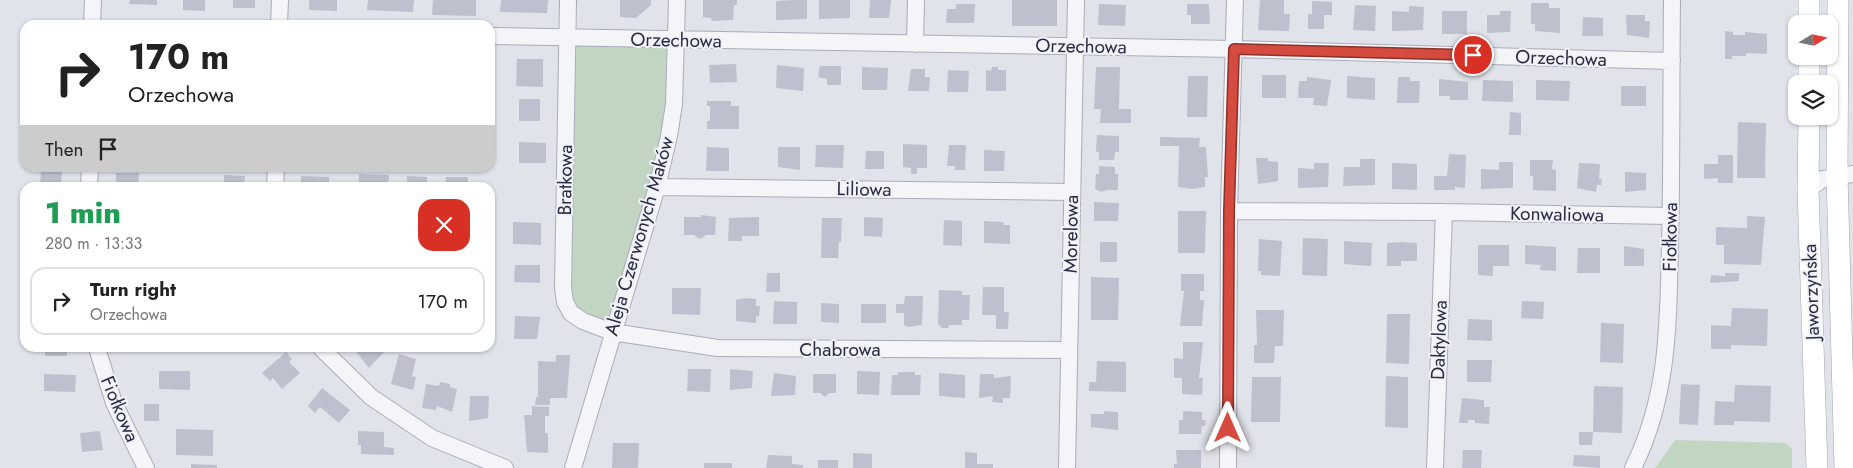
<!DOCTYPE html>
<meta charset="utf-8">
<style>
body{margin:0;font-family:Jost,sans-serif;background:#f2f2f2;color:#222;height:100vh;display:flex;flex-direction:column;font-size:19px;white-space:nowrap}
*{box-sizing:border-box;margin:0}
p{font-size:16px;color:#767676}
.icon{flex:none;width:28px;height:28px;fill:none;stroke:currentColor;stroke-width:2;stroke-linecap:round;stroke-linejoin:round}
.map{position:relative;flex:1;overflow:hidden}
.panel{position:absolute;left:20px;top:182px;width:475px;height:170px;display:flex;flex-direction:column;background:#fff;border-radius:15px;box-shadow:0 1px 4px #0004}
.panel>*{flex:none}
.hud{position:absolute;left:20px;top:20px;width:475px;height:152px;border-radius:15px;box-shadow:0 1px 4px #0004;background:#fff;color:#222;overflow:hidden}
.needle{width:32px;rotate:80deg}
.buttons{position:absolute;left:1788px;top:15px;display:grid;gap:10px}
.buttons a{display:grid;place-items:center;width:50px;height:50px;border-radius:10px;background:#fff;box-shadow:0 1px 4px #0004;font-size:25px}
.pin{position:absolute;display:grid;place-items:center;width:42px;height:42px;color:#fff;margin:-21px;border:2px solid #fff;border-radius:50%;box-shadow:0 1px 5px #0007}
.me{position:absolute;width:55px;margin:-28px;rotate:0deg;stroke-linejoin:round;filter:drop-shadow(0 0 4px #0008)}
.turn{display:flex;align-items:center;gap:18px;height:105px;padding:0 25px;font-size:22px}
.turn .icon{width:65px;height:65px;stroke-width:2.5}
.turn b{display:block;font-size:35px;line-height:42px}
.then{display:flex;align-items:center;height:48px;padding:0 25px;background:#0003;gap:10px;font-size:19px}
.round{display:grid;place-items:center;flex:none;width:52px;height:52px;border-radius:15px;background:#f2f2f2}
.summary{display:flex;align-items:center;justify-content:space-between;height:85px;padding:0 25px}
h1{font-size:30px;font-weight:800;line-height:38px;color:#1e9e55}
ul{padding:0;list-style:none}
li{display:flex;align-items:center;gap:15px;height:68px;margin:0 10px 8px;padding:0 15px;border:2px solid #e0e0e0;border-radius:15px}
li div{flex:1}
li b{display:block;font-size:19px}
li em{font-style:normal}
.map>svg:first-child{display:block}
.green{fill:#c2d5c2}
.building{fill:#bec0ce}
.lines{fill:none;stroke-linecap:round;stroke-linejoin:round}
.minor-casing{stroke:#aaacb9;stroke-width:18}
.major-casing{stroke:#a0a4b7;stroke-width:22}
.minor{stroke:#f4f5f9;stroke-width:16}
.major{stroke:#fff;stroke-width:21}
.route-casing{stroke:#8a312a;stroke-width:12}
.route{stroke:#d54b40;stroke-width:9}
.labels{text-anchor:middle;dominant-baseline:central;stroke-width:4;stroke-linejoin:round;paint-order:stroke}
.street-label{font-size:19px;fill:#282c43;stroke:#f1f2f8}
</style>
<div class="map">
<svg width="1853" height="468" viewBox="0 0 1853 468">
<rect width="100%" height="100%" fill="#e1e3eb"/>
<path class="green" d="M567,38l108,3 -2,64 -61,225 -29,-10 -19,-32z
M1675,440l111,3 6,6v19h-137z"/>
<path class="building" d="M130,0h27v5l-28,-1z
M183,0h22v11l-22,-1z
M233,0h22v8h-22z
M309,0h28v11l-28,-1z
M368,0h46l-1,12 -46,-2z
M433,0h43v16l-44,-1z
M501,0h47l-1,13 -47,-1z
M620,0h31v5l-15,13 -16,-1z
M703,0h34v5h-3l-1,15 -21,1 -1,-3 -8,-1z
M793,0h14v19l-31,1v-19z
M819,0h31v18l-31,1z
M870,0h21l-2,18h-20z
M1012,0h45v26h-45z
M1260,0h24v14h6l-1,17 -31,-1z
M1312,1l20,1v13h-8v14h-16v-15h4z
M1531,3h18v5h11v25l-25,-2v-7h-4z
M956,4h19l-1,19h-28l1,-14h9z
M1099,4l27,1 -1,21 -27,-1z
M1187,4h22l1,20h-19v-9h-4z
M1355,5l21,1 -1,25 -22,-1z
M1409,6l15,1 -1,23 -31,1v-20l17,1z
M1442,11h25v23h-25z
M1500,11h11l-1,21 -23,1v-18h13z
M1626,15h19v6h5l-1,17 -22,-3z
M1583,17l20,1v18h-21z
M1725,31l8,1v3h12v-3l22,2v20l-21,-1v3h-14v3h-7z
M517,59h26v28l-27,-1z
M736,64l1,18 -27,1 -1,-18z
M777,65l27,3 -1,23 -27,-3z
M820,66h21v19h-14v-6l-9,-2z
M862,67l26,1 -1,22h-25z
M992,67h6v3h8v21h-20v-21l5,1z
M1096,67h24l-1,42h12v14h-31l1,-14h-7z
M911,69h14v8h5l-1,14h-21z
M948,70l21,1 -1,21h-21z
M1262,75h24v23h-24z
M1188,76h20l-1,41h-20z
M1347,76l28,2v22l-28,-2z
M1307,77l24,3 -4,26 -14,-1 1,-7h-16l1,-17h8z
M1398,77h12v4h10l-1,22h-22z
M1439,79l29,3v18h-18v-4h-11z
M1483,80l30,1v21l-31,-1z
M1536,80l34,1 -1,20 -33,-1z
M1621,86h25v20h-25z
M519,99h21v22h-21z
M707,101h24v5h8v23h-32v-8h3v-15h-3z
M1510,112l11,1v22h-12z
M1738,122l28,1 -1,55h-28z
M1097,135l22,1v16h-4l-1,8h-15v-8h-3z
M1160,137l40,1 -1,9h7l2,30h-3v10l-13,2 -14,-2 1,-41h-19z
M519,142l27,1v20h-27z
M903,144l24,1v23h-10v6h-6v-6l-8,-1z
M816,145h28l-1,23 -28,-1z
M949,145h17l-1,25h-10v-4h-8z
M707,147l22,1v23h-23z
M778,147h22v23l-22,-3z
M984,150l21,1 -1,20h-20z
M866,151h18v18h-19z
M1449,154l17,1 -1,33 -10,-1v3h-21v-14h13z
M1718,155h15v28h-15v-5l-14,1v-15h14z
M1256,158h12v3l10,1v19l-20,3z
M1360,159h15v26l-32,1 1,-19h16z
M1530,160h23l-1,9 4,1v21l-23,-1v-14h-3z
M1499,162h14v26l-32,1v-20l18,1z
M1314,163h15l-1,24 -30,1v-20l16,1z
M1392,163l25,1v26l-25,-1z
M1579,163l21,1 -1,15h3l-1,6h-4l-1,7 -19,-4z
M1099,166l16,1v7h3v16h-11l-6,2 -6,-3 1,-15h3z
M41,168h21l-1,20h-21z
M1625,172l21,1v17l-21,2z
M116,173h23l-1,15h-22z
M359,174l30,1 -1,13h-30z
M224,175l21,1 -1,12h-20z
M301,176l28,1v11h-28z
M407,176l20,1v11h-20z
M446,177h22l-1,11h-22z
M1094,202l25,1 -1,18h-24z
M1178,211h28l-1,42h-27z
M701,215l15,2 -1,18h-9l-6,4 -6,-4h-10v-18h17z
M1747,216l18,1 -4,48 -37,-1v-19h-8v-18l31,1z
M759,217v19h-17v5h-14l1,-23z
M864,217l19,1 -1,19 -18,-1z
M822,218h20l-1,24h-2l-1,16h-17z
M944,220l18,1v25l-19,-1z
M984,221l20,1 -1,3h7v19l-26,-1z
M513,222l28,1v22l-28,-1z
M1303,238l25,1 -1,37 -25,-1z
M1259,239l23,2 -2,35 -19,-1v-4h-3z
M1344,241l28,2 -1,23 -27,-2z
M1100,242h17v20h-17z
M1401,242l16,1v18h-16v5h-14v-23z
M1478,245h31v21h-16v10l-15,-1z
M1525,245l31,2v24l-16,-1 1,-5 -16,-1z
M1624,246l20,3v17h-20z
M1578,248h22v25h-23z
M515,265h25v18l-26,-1z
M767,273h13v19h-14z
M1725,273h14v8l-29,2 1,-8 14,1z
M1181,274h23v17h-4v9h4l-2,26h-22l4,-35h-3z
M1091,277l28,1 -1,42h-27z
M983,287h21v25h5l-1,17h-12v-14h-14z
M672,288h29l-1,27 -28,-1z
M939,290l23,1v4h8l-1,25h-7v5h-13l-1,3h-6l-4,-4z
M905,296h18l-1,29 -14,2 -4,-2v-12h-8v-9h8z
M746,298l10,1v7h4l-1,10h-3v7l-20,-2v-21z
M774,301l23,1v22h-24z
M1522,301l22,1 -1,17 -22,-1z
M821,303l18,1v19l-18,-1z
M861,304h25v19h-25z
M1732,308l36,1 -1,37 -36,-1v4h-20v-24l20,1z
M1256,310h28l-1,36h-8l-1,17h-20v-18h3z
M1387,314h23l-1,50 -23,-1z
M515,316l25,1 -3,22h-23z
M1468,319l24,1v21l-25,-1z
M1601,323l23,1 -1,39 -23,-1z
M1183,342h20l-4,36h4l-1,17 -20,-1v-16h-8v-20l9,1z
M45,348h22v8h-22z
M361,348h17l6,4 -15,16 -12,-15z
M286,352l6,7 -3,3 11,11 -18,16 -9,-11 -3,3 -8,-8z
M399,354l17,5 -4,17 4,1 -3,13 -22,-6z
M556,355h14l-3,43h-17v7h-15l1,-8h2v-36l18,1z
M1467,360h25l-1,22h-24z
M1097,361l29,1v30l-37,-1v-9h7z
M688,369h23l-1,23 -23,-1z
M730,369l23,2 -1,17 -22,2z
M159,371h31v19l-31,-1z
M857,371l23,1 -1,23 -22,-1z
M898,372h17v3h6l-1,20h-29l1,-20h6z
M774,373l22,3 -1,19 -24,1z
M939,373l26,2v23l-26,-2z
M44,374l32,1 -1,17 -31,-1z
M813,374h23v19h-7l-4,4 -5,-4h-7z
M980,374h14v4l17,-2 -1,22h-7v5l-11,-1 1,-6 -14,2z
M1386,376l22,1v51l-23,-1z
M1252,377h29l-1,45h-29z
M440,382l10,2v3l7,2 -5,23 -15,-6 -1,4 -14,-2 4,-24 13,2z
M1681,384l19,1 -2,40 -19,-1z
M1735,385l36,1 -1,36 -36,-1v4h-20l1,-24 19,1z
M1594,386l29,1 -1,46 -29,-1z
M322,388l28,22 -11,13 -19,-16 -5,6 -7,-7z
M470,396h19l-1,22 -19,3z
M1462,398l22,2v7h6l-1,17 -14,-1v-3h-7v3h-9z
M144,404h15v17h-15z
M532,406l17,1v9h-4v17h3v20l-21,-1 -3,-37h8z
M1104,411l14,1v18l-27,-3v-13h13z
M1183,411l19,1v8h4l-1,6h-3l-1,8h-22v-14h4z
M176,429l37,1v26l-37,-1z
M100,431l3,19 -21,2 -2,-19z
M358,431l26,1v15l10,1v7l-33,-1v-9h-3z
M1579,432h14l-1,13h-13z
M613,443h26l-1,25h-26z
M1176,450h25v18h-27v-4h3z
M1463,450h19l-1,18h-19z
M965,452l12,1v11h16v4h-28z
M853,453l19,1v14h-19z
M768,455l24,1v8l11,1v3h-37z
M1574,455l26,1v12l-27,-2z
M818,460h20v8h-20z
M704,463h28v5h-28z
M191,464l26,1v3h-26z"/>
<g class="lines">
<g class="minor-casing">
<path id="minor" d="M568,0l-5,288 2,14 6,11 12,8 29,11 106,16 351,2
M92,25l1,-25
M279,25l1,-25
M490,36l744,13 438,12
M915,44l1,-44
M657,187l414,5
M89,188l1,-20
M275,188l1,-20
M1808,189l15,-10 30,-5
M1229,211l215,1 227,4
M97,348l17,55 32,65
M321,348l50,49 61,41 73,30
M573,468l84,-281 12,-51 5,-32 3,-104
M1067,468l9,-468
M1228,468l1,-257 6,-211
M1435,468l9,-256
M1633,468c36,-73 35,-143 37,-222 2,-82 1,-164 2,-246"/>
</g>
<g class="major-casing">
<path id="major" d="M1838,0l-1,175 8,293
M1809,24v-24
M1809,84v-28
M1809,116l-1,73 9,279"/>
</g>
<use href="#minor" class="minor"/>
<use href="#major" class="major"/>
</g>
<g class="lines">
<g class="route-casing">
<path id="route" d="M1228,428l1,-217 5,-162 239,6"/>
</g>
<use href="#route" class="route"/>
</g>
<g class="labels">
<g class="street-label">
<text transform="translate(676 40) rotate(1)">Orzechowa</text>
<text transform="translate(1081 46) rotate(1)">Orzechowa</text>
<text transform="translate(1561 58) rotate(2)">Orzechowa</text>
<text transform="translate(565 180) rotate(-89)">Bratkowa</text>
<text transform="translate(864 189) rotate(1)">Liliowa</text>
<text transform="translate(1557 214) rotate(1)">Konwaliowa</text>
<text transform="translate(1071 234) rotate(-89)">Morelowa</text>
<text transform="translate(639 236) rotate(-74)">Aleja Czerwonych Maków</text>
<text transform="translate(1670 237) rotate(-89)">Fiołkowa</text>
<text transform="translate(1811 292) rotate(-92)">Jaworzyńska</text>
<text transform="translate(1439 340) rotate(-88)">Daktylowa</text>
<text x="840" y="349">Chabrowa</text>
<text transform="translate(120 409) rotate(67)">Fiołkowa</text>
</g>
</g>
</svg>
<div class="buttons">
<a><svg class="needle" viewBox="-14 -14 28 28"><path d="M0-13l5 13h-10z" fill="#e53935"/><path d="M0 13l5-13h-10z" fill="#767676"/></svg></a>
<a><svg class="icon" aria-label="layers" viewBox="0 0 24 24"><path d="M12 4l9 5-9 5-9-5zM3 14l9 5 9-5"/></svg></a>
</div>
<div class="pin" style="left:1473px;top:55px;background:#d93025"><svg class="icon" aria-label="arrive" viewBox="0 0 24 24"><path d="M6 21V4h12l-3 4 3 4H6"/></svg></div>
<svg class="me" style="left:1228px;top:428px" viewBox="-20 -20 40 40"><path d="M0-17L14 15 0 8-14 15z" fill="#d54b40" stroke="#fff" stroke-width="4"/></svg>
<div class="hud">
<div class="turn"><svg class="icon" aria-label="right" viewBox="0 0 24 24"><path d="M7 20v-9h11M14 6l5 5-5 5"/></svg><div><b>170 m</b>Orzechowa</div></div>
<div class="then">Then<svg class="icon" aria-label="arrive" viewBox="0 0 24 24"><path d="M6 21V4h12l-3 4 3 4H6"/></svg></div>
</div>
<section class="panel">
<div class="summary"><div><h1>1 min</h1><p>280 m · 13:33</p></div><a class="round" style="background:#d93025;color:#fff"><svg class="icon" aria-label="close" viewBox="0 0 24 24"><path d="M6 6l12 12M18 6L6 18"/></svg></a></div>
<ul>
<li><svg class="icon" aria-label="right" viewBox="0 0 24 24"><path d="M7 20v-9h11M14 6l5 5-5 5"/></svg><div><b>Turn right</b><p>Orzechowa</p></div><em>170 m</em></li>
</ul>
</section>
</div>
